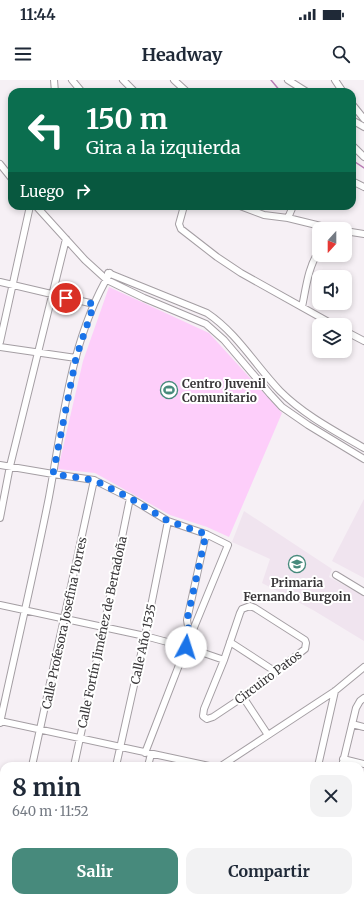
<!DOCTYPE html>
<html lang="es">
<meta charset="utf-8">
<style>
body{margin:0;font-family:Merriweather,serif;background:#f2f2f3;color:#1f2937;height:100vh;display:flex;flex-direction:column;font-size:15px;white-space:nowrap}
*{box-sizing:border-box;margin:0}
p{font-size:13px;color:#747a83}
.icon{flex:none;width:22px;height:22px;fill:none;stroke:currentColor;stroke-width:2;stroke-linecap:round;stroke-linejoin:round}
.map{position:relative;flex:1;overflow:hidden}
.sheet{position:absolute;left:0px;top:682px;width:364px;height:140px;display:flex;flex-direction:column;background:#fff;border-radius:12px 12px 0 0;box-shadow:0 2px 6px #0003}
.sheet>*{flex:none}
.guide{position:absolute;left:8px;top:8px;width:348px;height:122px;border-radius:12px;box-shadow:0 2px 6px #0003;background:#0b6e4f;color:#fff;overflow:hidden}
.needle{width:26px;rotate:201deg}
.buttons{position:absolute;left:312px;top:142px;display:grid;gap:8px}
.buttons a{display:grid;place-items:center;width:40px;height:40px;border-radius:8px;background:#fff;box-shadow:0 2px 6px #0003;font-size:20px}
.pin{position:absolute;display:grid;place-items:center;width:34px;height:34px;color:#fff;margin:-17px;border:2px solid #fff;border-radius:50%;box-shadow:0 1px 4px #0007}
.me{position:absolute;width:44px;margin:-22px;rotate:5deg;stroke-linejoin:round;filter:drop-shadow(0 0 3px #0008)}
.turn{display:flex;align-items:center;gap:14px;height:84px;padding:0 12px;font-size:18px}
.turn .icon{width:52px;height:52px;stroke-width:2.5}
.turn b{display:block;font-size:28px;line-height:34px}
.then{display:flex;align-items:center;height:38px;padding:0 12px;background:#0003;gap:8px;font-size:15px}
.round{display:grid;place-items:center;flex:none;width:42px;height:42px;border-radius:12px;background:#f2f2f3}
.headline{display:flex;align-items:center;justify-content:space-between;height:68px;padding:0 12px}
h1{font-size:24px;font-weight:700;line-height:30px}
.button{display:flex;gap:8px;margin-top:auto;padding:8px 12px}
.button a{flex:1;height:46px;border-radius:12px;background:#478a7c;color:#fff;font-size:16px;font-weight:700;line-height:46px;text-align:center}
.button a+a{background:#f2f2f3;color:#1f2937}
.status{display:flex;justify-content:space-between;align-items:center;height:28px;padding:0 20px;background:#fff;direction:ltr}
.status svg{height:11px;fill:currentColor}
header{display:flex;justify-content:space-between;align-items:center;height:52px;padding:0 12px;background:#fff;font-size:18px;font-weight:700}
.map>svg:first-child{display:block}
.built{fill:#f0e4ef}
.green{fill:#fdcefa}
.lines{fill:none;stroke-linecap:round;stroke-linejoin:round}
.stream{stroke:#b97db5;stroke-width:1.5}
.minor-casing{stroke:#a49ea3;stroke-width:8}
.minor{stroke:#fff;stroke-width:6}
.route{stroke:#1a73e8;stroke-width:7;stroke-dasharray:0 12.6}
.labels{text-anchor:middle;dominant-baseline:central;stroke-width:4;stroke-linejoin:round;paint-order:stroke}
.poi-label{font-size:12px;font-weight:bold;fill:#393739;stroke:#fff;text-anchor:start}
.street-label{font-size:12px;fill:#393739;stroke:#fff}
</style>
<div class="status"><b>11:44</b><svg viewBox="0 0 49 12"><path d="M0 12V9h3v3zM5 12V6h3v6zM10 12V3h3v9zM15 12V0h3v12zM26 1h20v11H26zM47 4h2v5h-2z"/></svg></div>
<header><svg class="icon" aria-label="menu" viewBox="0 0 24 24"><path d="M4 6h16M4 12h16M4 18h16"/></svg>Headway<svg class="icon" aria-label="search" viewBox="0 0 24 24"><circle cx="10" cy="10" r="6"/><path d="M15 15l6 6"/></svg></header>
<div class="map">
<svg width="364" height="822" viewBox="0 0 364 822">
<rect width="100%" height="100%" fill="#f6f0f5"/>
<path class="built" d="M364,419v79l-32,-17z
M244,431l88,58 -3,8 35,19v45l-51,-31 -51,-27 8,-24 -38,-17z"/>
<path class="green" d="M109,207l100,46 73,80 -53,124 -22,-10 -37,-12 -75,-42 -37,-4 25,-108z"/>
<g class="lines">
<path class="stream" d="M271,0l10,12
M352,80l12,8"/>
<g class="minor-casing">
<path id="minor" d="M54,0l1,12
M72,0l10,12
M123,0l12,12
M174,0l13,12
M288,0l19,12
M335,0l8,12
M352,24l12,15
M352,40l12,7
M352,65l12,12
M0,84l12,15
M352,101l12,6
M36,126l49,54 22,20 37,18 62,26 18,16 46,54 12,13 26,18 56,34
M184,126l-5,18 2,5 36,28 24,16 93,52
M240,126l24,9 24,3 45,11
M288,138l5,-12
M345,151l19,3
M108,193l99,40c30,20 48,52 73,78 24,24 55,40 84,57
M0,202l94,22
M302,227c4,-19 6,-40 17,-56
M345,251l19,10
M0,262l30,-136
M0,267l76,11
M0,385l53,9 41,6 36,18 38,23 38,13 22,11 -42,102 -41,106
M0,438l10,-52 56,-227
M336,495l28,17
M0,525l145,31 41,11 38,13
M250,526l5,2 50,32 1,3 -1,6 -62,48 -30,20 -6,2 -4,-3 1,-7 20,-49 16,-47 2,-4z
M190,558l-3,-18 19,-86
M230,562l46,30
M243,617l25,38
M0,641l209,45
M0,643c16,-75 34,-150 49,-226 14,-75 21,-157 61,-224
M352,644l12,3
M343,679l21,5
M32,686l62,-286
M74,686l30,-140 26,-128
M116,686l29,-130 23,-115
M148,686l3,-12
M221,686l114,-75 29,-24
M318,686l17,-75
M342,686l14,-58 4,-7 4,-3
M0,715l4,1
M360,720l4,1
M360,769l2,-10
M360,815l4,1
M32,818l18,4
M2,822l2,-11
M87,822v-4
M117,822l1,-4
M171,822v-4
M232,822v-4
M288,822l1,-4
M311,822l1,-4"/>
</g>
<use href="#minor" class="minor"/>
</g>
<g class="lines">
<path class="route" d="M66,218l28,6 -18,54 -23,116 41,6 36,18 38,23 38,13 -19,86 3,18 -4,9"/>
</g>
<defs>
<g id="stadium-ring" transform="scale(0.9)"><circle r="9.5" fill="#fff" stroke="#478a7c" stroke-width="1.5"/><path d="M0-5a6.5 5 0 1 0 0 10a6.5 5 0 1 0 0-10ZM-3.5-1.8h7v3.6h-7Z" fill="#478a7c"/></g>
<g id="school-ring" transform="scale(0.9)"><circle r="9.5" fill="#fff" stroke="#478a7c" stroke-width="1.5"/><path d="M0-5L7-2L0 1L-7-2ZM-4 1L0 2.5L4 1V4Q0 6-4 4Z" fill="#478a7c"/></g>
</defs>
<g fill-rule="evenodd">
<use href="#stadium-ring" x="169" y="310"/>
<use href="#school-ring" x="297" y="484"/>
</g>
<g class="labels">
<g class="poi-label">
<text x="182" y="303">Centro Juvenil<tspan x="182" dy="14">Comunitario</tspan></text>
<text x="297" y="502" text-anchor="middle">Primaria<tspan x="297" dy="14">Fernando Burgoin</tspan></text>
</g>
<g class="street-label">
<text transform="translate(64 543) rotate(-78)">Calle Profesora Josefina Torres</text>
<text transform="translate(102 552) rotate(-78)">Calle Fortín Jiménez de Bertadoña</text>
<text transform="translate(143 564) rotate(-78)">Calle Año 1535</text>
<text transform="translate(268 597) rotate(-37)">Circuiro Patos</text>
</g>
</g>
</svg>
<div class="buttons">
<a><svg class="needle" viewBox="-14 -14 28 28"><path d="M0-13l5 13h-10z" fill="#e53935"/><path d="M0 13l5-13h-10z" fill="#747a83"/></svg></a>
<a><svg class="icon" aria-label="sound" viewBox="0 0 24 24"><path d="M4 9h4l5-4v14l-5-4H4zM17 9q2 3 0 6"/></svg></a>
<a><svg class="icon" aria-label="layers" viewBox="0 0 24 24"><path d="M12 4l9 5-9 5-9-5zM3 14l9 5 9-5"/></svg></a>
</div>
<div class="pin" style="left:66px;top:218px;background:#d93025"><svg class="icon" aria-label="arrive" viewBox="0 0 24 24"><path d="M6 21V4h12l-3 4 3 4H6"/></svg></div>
<svg class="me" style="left:186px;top:567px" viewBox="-20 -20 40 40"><circle r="19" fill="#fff"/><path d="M0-13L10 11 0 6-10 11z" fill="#1a73e8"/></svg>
<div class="guide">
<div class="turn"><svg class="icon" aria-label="left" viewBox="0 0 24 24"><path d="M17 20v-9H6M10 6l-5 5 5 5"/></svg><div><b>150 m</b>Gira a la izquierda</div></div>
<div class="then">Luego<svg class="icon" aria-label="right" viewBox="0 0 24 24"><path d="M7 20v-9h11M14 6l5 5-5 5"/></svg></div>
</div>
<section class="sheet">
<div class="headline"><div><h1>8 min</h1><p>640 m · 11:52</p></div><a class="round"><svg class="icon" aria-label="close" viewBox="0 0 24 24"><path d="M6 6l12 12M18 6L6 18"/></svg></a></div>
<div class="button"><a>Salir</a><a>Compartir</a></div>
</section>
</div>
